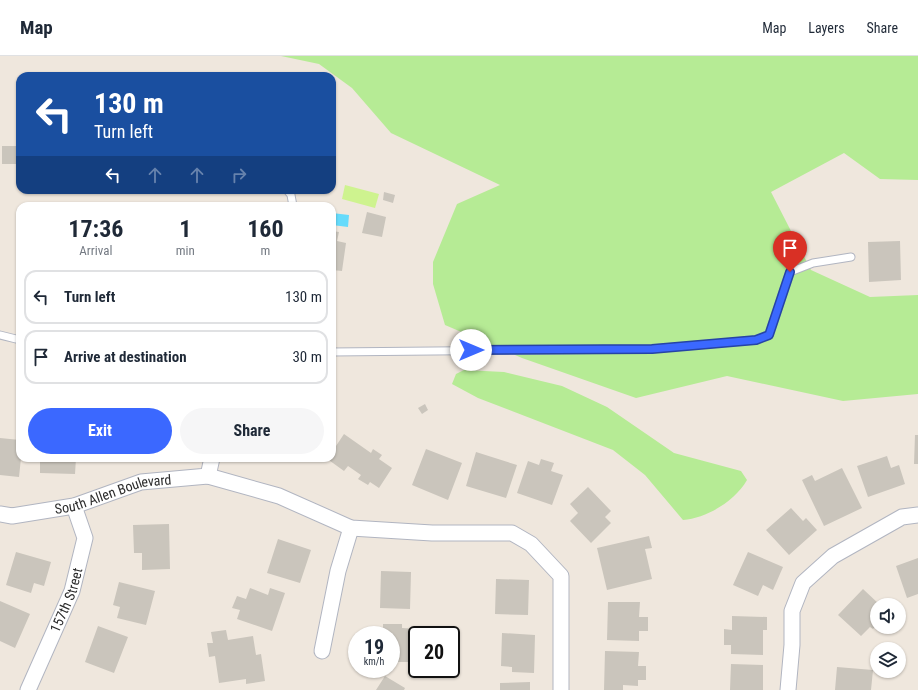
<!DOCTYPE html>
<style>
body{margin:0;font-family:"Roboto Condensed",sans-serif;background:#f6f6f7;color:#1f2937;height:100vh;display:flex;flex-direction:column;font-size:15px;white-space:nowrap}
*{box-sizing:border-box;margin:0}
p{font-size:13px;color:#747a83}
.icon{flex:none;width:22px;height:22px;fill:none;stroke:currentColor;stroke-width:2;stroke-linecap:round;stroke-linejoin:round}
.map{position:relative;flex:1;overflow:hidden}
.details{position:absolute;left:16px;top:146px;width:320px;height:260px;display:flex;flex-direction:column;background:#fff;border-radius:12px;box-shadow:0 1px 3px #0004}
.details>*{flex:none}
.guide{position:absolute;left:16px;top:16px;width:320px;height:122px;border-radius:12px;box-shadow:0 1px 3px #0004;background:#1a4fa0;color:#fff;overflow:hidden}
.fabs{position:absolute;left:870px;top:542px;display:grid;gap:8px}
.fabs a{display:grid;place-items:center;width:36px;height:36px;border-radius:50%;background:#fff;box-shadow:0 1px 3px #0004;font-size:20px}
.speed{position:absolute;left:348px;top:570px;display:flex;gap:8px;font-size:20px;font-weight:700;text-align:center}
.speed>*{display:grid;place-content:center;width:52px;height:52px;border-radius:50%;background:#fff;box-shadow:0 1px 3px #0004;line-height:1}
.speed small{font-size:10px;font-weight:400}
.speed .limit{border:2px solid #111;border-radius:6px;background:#fff;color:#111}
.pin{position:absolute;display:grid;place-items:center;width:34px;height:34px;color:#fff;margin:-41px -17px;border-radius:50% 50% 50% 0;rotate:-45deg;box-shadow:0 0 4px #0007}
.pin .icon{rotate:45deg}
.me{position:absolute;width:44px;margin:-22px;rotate:90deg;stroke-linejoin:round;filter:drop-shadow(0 0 3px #0008)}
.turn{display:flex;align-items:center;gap:14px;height:84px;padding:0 12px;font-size:18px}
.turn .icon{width:52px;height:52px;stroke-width:2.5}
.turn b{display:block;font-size:28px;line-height:34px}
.lanes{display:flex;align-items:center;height:38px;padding:0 12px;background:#0003;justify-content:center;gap:20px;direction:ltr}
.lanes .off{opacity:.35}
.eta{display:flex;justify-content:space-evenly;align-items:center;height:68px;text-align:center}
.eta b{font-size:24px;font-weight:700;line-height:28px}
.action{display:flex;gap:8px;margin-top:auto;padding:8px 12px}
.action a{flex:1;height:46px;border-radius:24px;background:#3b68ff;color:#fff;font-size:16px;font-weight:700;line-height:46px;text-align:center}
.action a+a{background:#f6f6f7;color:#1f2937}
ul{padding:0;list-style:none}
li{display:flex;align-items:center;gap:12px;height:54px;margin:0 8px 6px;padding:0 4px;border:2px solid #e0e1e3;border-radius:12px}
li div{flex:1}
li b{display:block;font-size:15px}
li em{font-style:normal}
header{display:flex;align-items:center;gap:24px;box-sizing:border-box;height:56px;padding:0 20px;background:#fff;border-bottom:1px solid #e0e1e3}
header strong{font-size:19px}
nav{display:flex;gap:22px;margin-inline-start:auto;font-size:14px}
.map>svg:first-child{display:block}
.green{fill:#b6eb95}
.pitch{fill:#cef38f}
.water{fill:#66dbfb}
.building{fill:#cac5bc}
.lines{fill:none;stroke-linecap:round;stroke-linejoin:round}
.lane-casing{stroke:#b1b5c1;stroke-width:9}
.street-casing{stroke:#b1b5c1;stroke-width:17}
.lane{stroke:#fff;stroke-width:7}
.street{stroke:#fff;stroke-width:15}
.route-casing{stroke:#2644a6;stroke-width:10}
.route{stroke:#3b68ff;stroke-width:7}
.labels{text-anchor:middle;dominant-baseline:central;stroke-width:3;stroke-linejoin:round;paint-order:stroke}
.street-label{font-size:14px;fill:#2c2c2c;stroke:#fff}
</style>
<header>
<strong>Map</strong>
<nav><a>Map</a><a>Layers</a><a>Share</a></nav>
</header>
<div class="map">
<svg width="918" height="634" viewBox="0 0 918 634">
<rect width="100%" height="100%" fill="#efe7dd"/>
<path class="green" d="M281,0h637v124l-38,-1 -36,-26 -73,39 40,78 59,27 48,-2v99l-75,7 -116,-25 -91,22 -114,-40 -77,-33 -12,-41v-22l24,-58 43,-19 -109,-52 -39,-45 -33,-24z
M464,314l40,2 58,14 45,21 67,46 67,18 6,9c-12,21 -40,38 -64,40l-38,-45 -32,-25 -135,-52 -26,-14 4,-10z"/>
<path class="pitch" d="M345,129l34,9 -4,14 -33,-9z"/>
<path class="water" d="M332,157l17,2 -1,12 -16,-2z"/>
<path class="building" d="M2,90h18v18h-18z
M384,136l11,3 -2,8 -10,-3z
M367,156l19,5 -4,20 -20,-4z
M332,175l7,1 -2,9 9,2 -4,28 -10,-1z
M900,185l1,39 -32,2 -1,-40z
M425,348l3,6 -6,4 -4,-6z
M344,378l27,19 2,-4 9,6 -3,4 13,9 -13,20 -9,-6 -2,3 -10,-6 3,-4 -13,-9 -4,5 -18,-13h6v-6z
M915,379h3v29h-4z
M0,382l20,2 1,18 -2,19 -19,-2z
M426,393l36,14 -14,37 -36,-15z
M476,396l41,13 -11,33 -40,-12z
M887,400l4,12 8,-3 6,19 -37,13 -11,-31z
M40,402h36l-1,16 -35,-1z
M541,403l13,4 -3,8 12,4 -11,30 -35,-12 11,-32 11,4z
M842,412l20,40 -38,18 -22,-46 10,-5 3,6z
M588,431l23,24 -6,6 6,6 -20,20 -21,-22 8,-8 -8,-9z
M791,452l12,13 3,-3 11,12 -28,25 -23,-25z
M169,468l1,45 -28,1v-17h-8l-1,-28z
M649,480l3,12 -7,1 7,30 -45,11 -10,-42z
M278,483l33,11 -11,33 -33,-10z
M16,496l35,10 -7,24 -10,-3 -3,10 -25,-8z
M748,496l35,15 -10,23 -10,-5 -5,11 -25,-11z
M918,502v36l-11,4 -11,-32z
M381,515l30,1 -1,37 -30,-1z
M496,523l33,1 -1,35 -33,-1z
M119,526l36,9 -9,34 -29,-7 3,-11 -7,-2z
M250,532l18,7 2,-7 15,5 -13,38 -35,-12 3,-9 -8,-2 5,-12 9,3z
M863,533l17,16h-3v19l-4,5 -3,-2 -9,9 -23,-21z
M0,545l30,13 -15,34 -15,-7z
M608,546h32l-1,15h9v14h-9v10l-32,-1z
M732,560l35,1v13h-4v25l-32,-1v-9h-7v-16l8,1z
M383,568h19v4l18,1v6h-3v7h-3l-1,20h-22v-27h-8z
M98,570l30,11 -14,36 -29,-11z
M226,574l2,10 25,-4 3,19 5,-1 4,27 -19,3v-5l-27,4 -4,-27 -6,1 -2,-14h6l-2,-11z
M502,577l33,2 -1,38 -22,-1v-5l-11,-1z
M605,595l34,1 -1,14h8v14h-8v6l-15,-1v5h-19z
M731,608l32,1v25h-33z
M837,611l36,3 -2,20h-36z
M385,620l20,12 -1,2h-28z
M530,626v8h-30v-7z"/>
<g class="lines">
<g class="lane-casing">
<path id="lane" d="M287,134l4,5 2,11
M0,279l16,4h4
M332,296l320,-3 104,-9 13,-5 21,-63 23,-9 38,-6"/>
</g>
<g class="street-casing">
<g id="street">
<path d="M208,420l71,20 72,32 81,5h80l19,11 30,32v114"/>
<path id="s1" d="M0,458l12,2 62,-10 67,-24 67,-6 4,-18"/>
<path d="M322,595l16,-80 13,-43"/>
<path id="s2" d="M28,634l44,-99 13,-53 -11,-32"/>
<path d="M788,634l4,-45v-34l11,-28 30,-27 69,-39 16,-2"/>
</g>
</g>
<use href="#lane" class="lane"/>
<use href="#street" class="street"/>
</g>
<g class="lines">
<g class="route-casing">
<path id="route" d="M471,294l181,-1 104,-9 13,-5 21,-63"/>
</g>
<use href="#route" class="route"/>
</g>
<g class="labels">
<g class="street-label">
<text stroke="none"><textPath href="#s1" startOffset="116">South Allen Boulevard</textPath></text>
<text stroke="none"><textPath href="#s2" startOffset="98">157th Street</textPath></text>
</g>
</g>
</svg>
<div class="fabs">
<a><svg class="icon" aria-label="sound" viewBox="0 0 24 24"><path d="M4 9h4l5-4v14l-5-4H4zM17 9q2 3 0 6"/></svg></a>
<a><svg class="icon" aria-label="layers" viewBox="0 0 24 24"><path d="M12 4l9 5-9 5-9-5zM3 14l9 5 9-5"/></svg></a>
</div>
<div class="speed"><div>19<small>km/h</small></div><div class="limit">20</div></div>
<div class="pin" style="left:790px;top:216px;background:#d93025"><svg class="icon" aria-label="arrive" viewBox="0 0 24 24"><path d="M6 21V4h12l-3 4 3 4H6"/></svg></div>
<svg class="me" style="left:471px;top:294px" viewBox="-20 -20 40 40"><circle r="19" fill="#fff"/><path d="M0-13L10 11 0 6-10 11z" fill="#3b68ff"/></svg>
<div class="guide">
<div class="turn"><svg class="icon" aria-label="left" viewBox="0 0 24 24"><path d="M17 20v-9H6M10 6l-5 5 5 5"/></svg><div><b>130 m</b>Turn left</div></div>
<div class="lanes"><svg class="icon" aria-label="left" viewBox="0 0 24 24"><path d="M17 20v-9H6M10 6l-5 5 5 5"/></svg><svg class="icon off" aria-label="ahead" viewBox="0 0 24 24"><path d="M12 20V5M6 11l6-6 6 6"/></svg><svg class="icon off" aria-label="ahead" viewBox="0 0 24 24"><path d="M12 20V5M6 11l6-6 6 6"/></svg><svg class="icon off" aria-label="right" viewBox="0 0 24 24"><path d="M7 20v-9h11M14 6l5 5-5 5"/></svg></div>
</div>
<section class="details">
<div class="eta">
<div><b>17:36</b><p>Arrival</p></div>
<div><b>1</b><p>min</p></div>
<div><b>160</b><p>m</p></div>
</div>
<ul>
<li><svg class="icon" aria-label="left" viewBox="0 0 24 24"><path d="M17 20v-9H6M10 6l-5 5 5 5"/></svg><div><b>Turn left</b></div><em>130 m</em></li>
<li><svg class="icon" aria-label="arrive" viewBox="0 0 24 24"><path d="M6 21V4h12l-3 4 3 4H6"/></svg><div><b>Arrive at destination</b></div><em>30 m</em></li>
</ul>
<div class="action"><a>Exit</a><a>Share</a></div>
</section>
</div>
